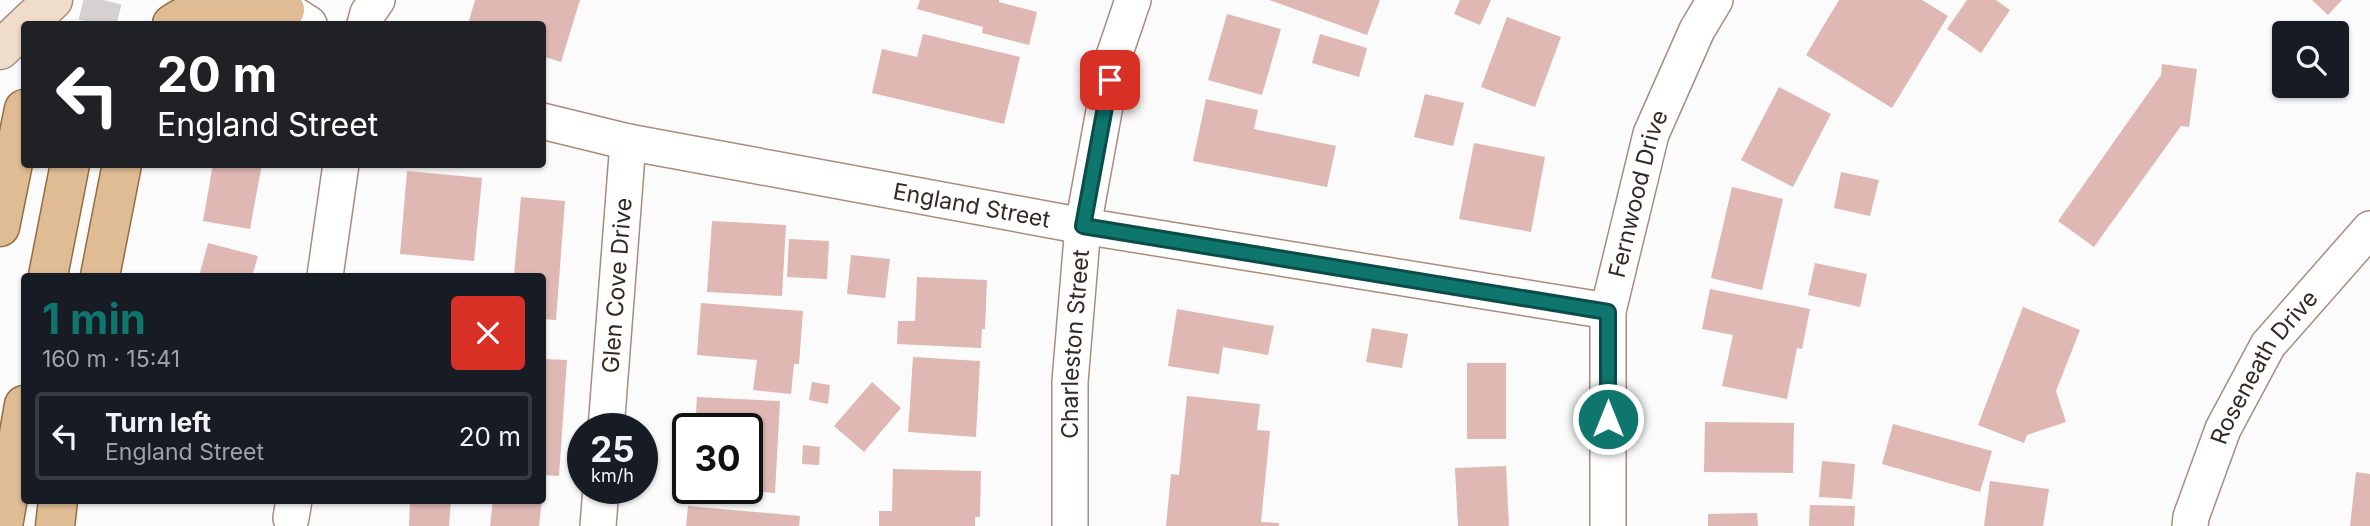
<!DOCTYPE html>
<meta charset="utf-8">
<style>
body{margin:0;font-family:Inter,sans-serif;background:#20242c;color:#f1f3f6;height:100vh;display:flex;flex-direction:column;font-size:26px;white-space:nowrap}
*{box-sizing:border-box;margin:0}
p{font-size:23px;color:#9ea1a6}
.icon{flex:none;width:38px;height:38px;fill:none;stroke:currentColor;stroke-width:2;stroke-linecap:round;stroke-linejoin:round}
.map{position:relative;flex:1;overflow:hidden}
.side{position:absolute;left:21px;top:273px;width:525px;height:231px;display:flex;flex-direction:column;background:#171b24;border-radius:7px;box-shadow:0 2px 5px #0004}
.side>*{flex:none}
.guide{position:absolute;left:21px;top:21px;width:525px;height:147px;border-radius:7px;box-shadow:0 2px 5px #0004;background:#202124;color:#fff;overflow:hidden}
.fabs{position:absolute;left:2272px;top:21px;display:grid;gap:14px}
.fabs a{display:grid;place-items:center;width:77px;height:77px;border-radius:7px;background:#171b24;box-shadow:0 2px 5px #0004;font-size:35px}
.speed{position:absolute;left:567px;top:413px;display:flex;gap:14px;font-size:35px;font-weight:700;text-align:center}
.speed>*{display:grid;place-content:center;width:91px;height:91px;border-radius:50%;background:#171b24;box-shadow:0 2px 5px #0004;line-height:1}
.speed small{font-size:18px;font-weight:400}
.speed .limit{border:4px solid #111;border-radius:10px;background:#fff;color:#111}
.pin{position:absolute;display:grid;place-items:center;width:60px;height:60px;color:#fff;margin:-30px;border-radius:14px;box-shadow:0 4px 10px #0006}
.me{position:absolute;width:77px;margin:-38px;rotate:0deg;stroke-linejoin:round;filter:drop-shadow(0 0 5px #0008)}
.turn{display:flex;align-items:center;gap:24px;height:147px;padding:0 21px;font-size:32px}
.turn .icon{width:91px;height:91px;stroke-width:2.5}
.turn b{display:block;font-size:49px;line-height:60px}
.round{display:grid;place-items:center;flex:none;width:74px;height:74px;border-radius:7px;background:#20242c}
.overview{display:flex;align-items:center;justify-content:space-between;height:119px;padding:0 21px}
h1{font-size:42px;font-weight:700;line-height:52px;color:#0f766e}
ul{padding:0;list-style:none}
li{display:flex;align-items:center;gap:21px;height:88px;margin:0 14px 10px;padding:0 7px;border:4px solid #363941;border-radius:7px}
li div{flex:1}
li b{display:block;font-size:26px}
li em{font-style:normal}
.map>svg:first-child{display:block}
.building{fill:#dfb8b3}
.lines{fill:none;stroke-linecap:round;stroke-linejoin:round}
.primary-tunnel{stroke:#d4d1d0;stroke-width:38;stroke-dasharray:38 19;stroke-linecap:butt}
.minor-casing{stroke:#ab8b7b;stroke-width:38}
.secondary-casing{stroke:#ab8b7b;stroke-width:41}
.primary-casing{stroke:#966b3d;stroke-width:41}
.minor{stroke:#fff;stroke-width:35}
.secondary{stroke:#efddc9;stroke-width:38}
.primary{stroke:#dfbc94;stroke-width:38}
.route-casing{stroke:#0a4d48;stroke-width:18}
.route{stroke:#0f766e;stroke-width:12}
.labels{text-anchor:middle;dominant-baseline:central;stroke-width:6;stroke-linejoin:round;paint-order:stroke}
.street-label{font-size:23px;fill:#362822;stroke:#fbfbfb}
</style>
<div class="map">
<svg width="2370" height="526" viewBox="0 0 2370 526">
<rect width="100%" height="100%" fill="#fbfbfb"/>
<path class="building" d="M475,0h105l-19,62 -19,-6v-32h-74z
M920,0h79v2l38,10 -8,33 -47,-12 1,-6 -66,-18z
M1269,0h111l-13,35z
M1460,0h31l-11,25 -26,-11z
M1839,0h83l26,16 -56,92 -86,-53z
M1967,0h29l14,10 -29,43 -34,-24z
M2312,0h30l-14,15z
M1227,14l54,15 -19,66 -54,-15z
M1507,17l54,20 -26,70 -54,-20z
M923,34l97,23 -16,67 -132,-31 10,-44 35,8z
M1320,34l47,14 -8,29 -47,-14z
M2162,64l35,5 -8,58 -8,-1 -87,121 -36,-26 103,-146z
M1779,87l52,27 -38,73 -52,-27z
M1425,94l39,9 -11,43 -39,-9z
M1206,99l52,11 -4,19 82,17 -9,41 -134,-26z
M1474,143l71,14 -14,75 -72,-13z
M213,164h49l-12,65 -47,-8z
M407,171l75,7 -8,83 -74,-7z
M1841,172l38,8 -9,36 -36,-8z
M1732,187l51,12 -21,91 -51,-12z
M521,197l44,4 -9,119 -14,-1v-43h-28z
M712,221l74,4 -4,71 -75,-4z
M789,239l40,2 -2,38 -40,-2z
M208,243l50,13 -6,20h-53z
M851,255l39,4 -5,39 -38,-4z
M1815,263l52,11 -7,33 -52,-12z
M917,277l70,3 -2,49h-3l-1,19 -84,-4 1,-23h17z
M1710,289l100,20 -8,40 -5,-1 -10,51 -65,-13 11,-51 -31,-6z
M701,303l102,8 -4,53h-5l-3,30 -38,-4 4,-30 -60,-5z
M2023,307l57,23 -24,61 10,31 -39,13 -3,8 -46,-18z
M1177,309l97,17 -6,29 -45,-8 -4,27 -51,-8z
M1372,328l36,6 -6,34 -36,-6z
M913,357l67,4 -4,76 -68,-5z
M542,359l25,1 -8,116 -17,-1z
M1467,363h39v76h-39z
M812,382l18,3 -2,19 -19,-4z
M872,382l29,26 -37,44 -30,-26z
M1187,396l73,8 -3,26 13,1 -9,91 18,1v3h-113l5,-52 8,1z
M697,397l83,4 -5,92 -41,-3v-2h13v-59h-52z
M1705,422l89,1 -1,50 -89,-1z
M1893,424l99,27 -12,41 -98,-28z
M803,445l17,2 -1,18 -17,-1z
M1822,461l33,3 -3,35 -33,-2z
M1506,466l3,60h-51l-3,-58z
M893,469l88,2 -1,46h-5v9h-96v-15h13z
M2356,472l14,2v52h-20z
M1990,481l59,8 -6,37h-59z
M410,500h41l-2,26h-40z
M493,500h49l-3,26h-49z
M1810,505l45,1 -1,20h-45z
M688,506l112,10 -1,10h-113z
M1757,513l1,13h-50v-12z"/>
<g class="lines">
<path class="primary-tunnel" d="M97,24l6,-24"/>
<g class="minor-casing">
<g id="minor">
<path d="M271,0l38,24"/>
<path d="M365,24l3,-11 9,-13"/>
<path id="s1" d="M542,121l86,21 455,84 525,85"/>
<path d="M325,276l16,-112"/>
<path id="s2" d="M606,429l22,-287"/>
<path d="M291,518l3,-18"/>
<path d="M598,526l3,-38"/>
<path id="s3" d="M1070,526v-144l13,-156 31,-170 19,-56"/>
<path id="s4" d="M1608,526v-215l43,-177 46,-104 18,-30"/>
<path id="s5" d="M2190,526l1,-9 32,-88 45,-84 102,-116"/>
</g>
</g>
<g class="secondary-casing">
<path id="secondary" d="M27,24l26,-24
M0,50l24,-23"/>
</g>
<g class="primary-casing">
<path id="primary" d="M172,24c34,-24 73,-20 113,-14
M0,227l24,-118
M48,276l22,-112
M100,276l22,-112
M3,526l21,-121
M55,526l3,-26"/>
</g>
<use href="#minor" class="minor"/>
<use href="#secondary" class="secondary"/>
<use href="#primary" class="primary"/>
</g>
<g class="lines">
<g class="route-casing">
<path id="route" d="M1110,80l-27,146 525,86v107"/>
</g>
<use href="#route" class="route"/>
</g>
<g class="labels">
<g class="street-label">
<text stroke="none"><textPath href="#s4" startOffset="336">Fernwood Drive</textPath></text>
<text stroke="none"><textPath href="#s1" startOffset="438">England Street</textPath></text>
<text stroke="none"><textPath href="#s2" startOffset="144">Glen Cove Drive</textPath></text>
<text stroke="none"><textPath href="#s3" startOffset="182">Charleston Street</textPath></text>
<text stroke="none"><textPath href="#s5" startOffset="177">Roseneath Drive</textPath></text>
</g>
</g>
</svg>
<div class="fabs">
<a><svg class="icon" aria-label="search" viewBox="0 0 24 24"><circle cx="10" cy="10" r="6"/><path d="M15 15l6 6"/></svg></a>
</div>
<div class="speed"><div>25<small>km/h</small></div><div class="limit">30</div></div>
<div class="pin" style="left:1110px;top:80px;background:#d93025"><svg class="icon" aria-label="arrive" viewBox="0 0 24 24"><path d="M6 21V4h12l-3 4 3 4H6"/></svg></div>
<svg class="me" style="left:1608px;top:419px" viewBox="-20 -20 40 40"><circle r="17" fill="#0f766e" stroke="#fff" stroke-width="3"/><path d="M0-11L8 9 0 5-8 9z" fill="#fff"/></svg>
<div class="guide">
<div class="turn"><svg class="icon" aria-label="left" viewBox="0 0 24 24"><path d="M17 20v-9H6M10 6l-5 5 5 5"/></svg><div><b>20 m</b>England Street</div></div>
</div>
<section class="side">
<div class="overview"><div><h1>1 min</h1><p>160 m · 15:41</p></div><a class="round" style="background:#d93025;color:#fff"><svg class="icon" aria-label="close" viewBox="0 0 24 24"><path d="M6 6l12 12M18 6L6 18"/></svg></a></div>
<ul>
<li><svg class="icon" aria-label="left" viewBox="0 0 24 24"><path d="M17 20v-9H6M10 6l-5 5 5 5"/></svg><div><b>Turn left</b><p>England Street</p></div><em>20 m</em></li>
</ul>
</section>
</div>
